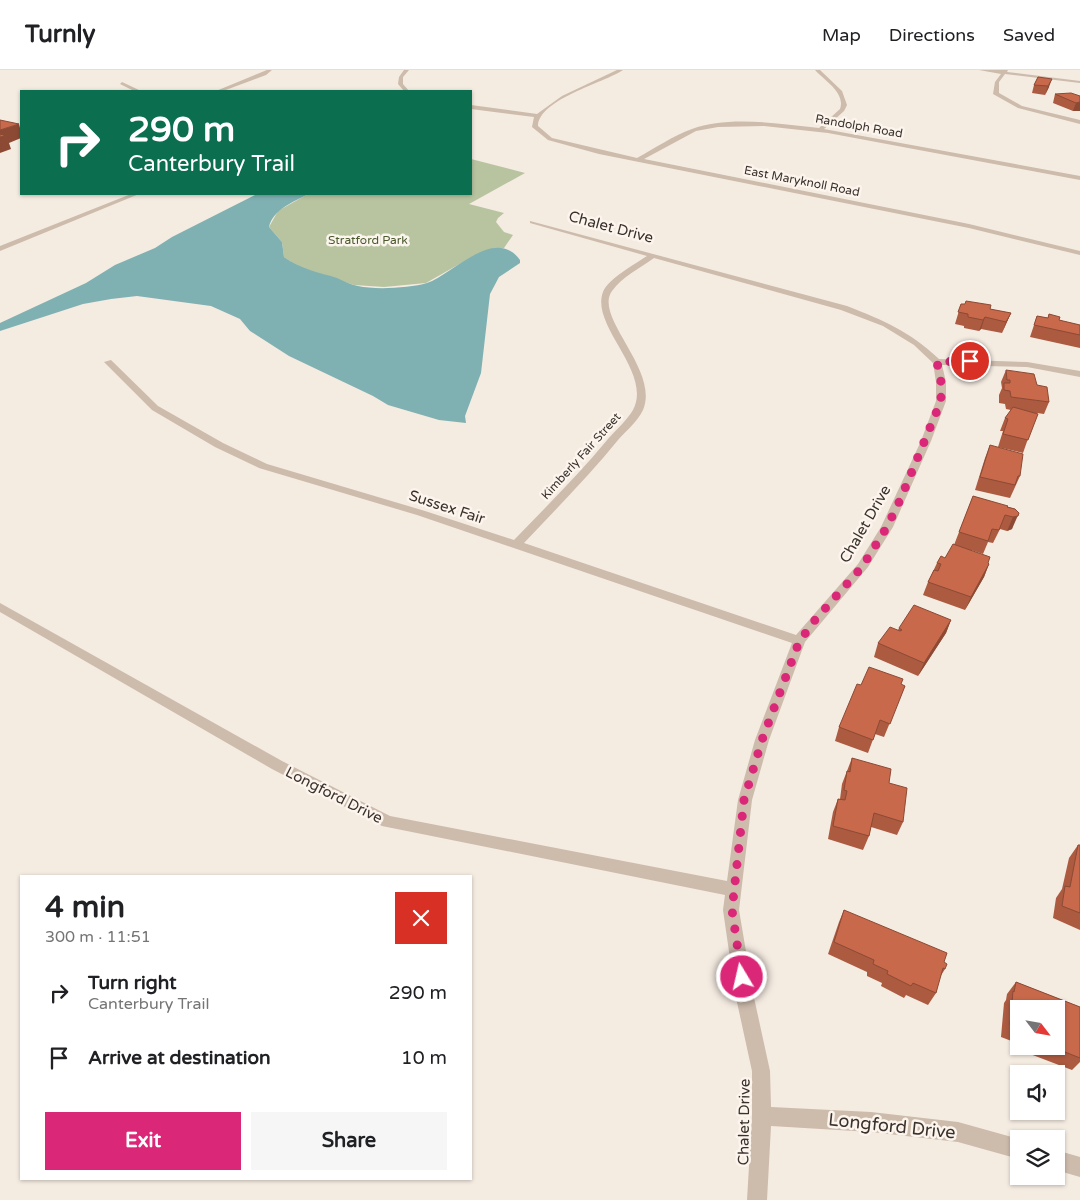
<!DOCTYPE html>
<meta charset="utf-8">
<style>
body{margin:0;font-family:"Varela Round",sans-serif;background:#f6f6f6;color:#202124;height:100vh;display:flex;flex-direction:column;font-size:19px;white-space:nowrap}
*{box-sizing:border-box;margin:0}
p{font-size:16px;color:#757577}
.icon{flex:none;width:28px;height:28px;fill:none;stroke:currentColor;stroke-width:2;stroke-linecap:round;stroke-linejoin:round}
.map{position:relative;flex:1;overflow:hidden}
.panel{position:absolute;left:20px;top:805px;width:452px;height:305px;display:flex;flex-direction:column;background:#fff;border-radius:0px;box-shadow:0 1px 4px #0004}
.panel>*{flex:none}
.banner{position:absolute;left:20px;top:20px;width:452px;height:105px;border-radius:0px;box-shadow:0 1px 4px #0004;background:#0b6e4f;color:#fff;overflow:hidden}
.needle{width:32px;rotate:121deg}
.fabs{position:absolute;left:1010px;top:930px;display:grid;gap:10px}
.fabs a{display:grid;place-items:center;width:55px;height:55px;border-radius:0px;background:#fff;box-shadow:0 1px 4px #0004;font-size:25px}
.pin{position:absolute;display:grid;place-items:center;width:42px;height:42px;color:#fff;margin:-21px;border:2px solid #fff;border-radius:50%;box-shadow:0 1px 5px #0007}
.me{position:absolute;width:55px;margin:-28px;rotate:351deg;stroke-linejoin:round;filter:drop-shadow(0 0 4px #0008)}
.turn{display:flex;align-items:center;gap:18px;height:105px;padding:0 25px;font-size:22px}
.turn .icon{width:65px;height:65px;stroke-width:2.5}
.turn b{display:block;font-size:35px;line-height:42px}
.round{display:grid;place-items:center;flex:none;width:52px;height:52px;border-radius:0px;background:#f6f6f6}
.overview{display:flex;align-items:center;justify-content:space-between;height:85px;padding:0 25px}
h1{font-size:30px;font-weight:700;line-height:38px}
.button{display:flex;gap:10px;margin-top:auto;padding:10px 25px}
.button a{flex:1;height:58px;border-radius:0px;background:#db2777;color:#fff;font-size:20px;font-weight:700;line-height:58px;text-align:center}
.button a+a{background:#f6f6f6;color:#202124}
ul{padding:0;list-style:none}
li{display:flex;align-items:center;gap:15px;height:65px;padding:0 25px}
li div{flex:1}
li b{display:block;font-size:19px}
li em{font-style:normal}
header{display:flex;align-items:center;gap:30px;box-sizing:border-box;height:70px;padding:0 25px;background:#fff;border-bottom:1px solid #e0e0e0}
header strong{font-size:24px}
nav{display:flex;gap:28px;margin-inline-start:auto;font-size:18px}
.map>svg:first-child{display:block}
.green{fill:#b8c4a0}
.water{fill:#7fb0b2}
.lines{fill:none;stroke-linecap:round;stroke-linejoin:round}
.minor{fill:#cdbbac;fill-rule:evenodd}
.wall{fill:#ac5a40}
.shaded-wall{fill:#8c4a34}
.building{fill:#c8694b;stroke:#8c4a34}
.route{stroke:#db2777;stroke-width:9;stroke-dasharray:0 16.2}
.labels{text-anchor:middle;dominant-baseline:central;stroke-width:5;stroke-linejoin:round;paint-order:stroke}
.far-street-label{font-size:12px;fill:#3b302b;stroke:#fbf5ee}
.far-park-label{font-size:12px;fill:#4a5a2e;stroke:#fbf5ee}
.street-label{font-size:15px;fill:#3b302b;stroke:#fbf5ee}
.near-street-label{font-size:18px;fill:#3b302b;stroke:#fbf5ee}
</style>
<header>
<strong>Turnly</strong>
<nav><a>Map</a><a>Directions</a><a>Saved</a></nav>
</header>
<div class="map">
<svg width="1080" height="1130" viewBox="0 0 1080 1130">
<rect width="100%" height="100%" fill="#f4ebe1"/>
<path class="green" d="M471,89l54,14 -56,31 35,9 -6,5 -2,4 8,10 9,3 -9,13 -17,2 -10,4 -51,29 -42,4 -30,-2 -55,-18 -15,-10 -2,-15 -13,-15 9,-16 30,-17h163z"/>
<path class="water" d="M257,124h51c-14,8 -35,15 -39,33l13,15 2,15c16,12 34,15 53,21 7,3 14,7 21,8 17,4 52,2 69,-3 25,-8 68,-58 93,-23v3l-21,14 -9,17 -9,79 -16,43 1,7 -27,-3 -51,-15 -15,-9 -84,-40 -39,-25 -10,-12 -29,-13 -74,-10 -26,3 -28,5 -83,27v-8l86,-40 29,-18 40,-17 17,-11z"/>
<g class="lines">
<path class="minor" d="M267,0h5l-6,5 -43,16h-7z
M404,0h5l-6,7v7l6,7h-5l-6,-7 1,-7z
M617,0h6c-19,13 -84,29 -85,56l14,12 85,20c18,-10 36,-22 55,-29 37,-14 88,-5 127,-1l21,-19c6,-16 -16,-29 -25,-39h5l22,21 5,14 -3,6 -20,18 256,47v4l-252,-47 -64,-7 -46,1 -22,4 -52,28 325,65 111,27v4l-111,-27 -370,-74 -51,-14 -16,-13 2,-10 -63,-8v-4l66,9 25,-18z
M979,0h29l-1,2 73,9v2l-75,-9 -6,8v11l23,13 58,14v4l-62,-16 -25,-14 2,-12 6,-8z
M122,12l17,8 1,1h-6l-14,-7z
M131,124h8l-139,57v-5z
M530,151l317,85c38,15 62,25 92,53l88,3 53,9v6l-53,-10 -85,-2 4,17v19l-15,40 -38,86 -25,40 -63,75 -36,98 -17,60 -13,110 14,83 17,78 1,36 100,5 87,10 61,17v20l-61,-17 -87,-10 -100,-6 -4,74h-20l5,-84v-45l-17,-78 -12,-83 2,-15 -343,-69 -110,-57 -272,-157v-9l282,158 108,55 337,65 11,-81 17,-60 37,-97 -375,-128 -158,-47 -44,-21 -63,-37 -48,-48 7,-2 47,46 65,37 44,21 158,47 89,29c32,-33 65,-66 94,-101 8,-9 19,-19 25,-29 20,-38 -43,-84 -30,-118 5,-13 32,-28 44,-36l-117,-33zM654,188l187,52 42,16 31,19 19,18 3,19v19l-15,40 -40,86 -23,37 -62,71 -272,-92c32,-34 65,-67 94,-103 8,-9 20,-19 25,-30 17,-40 -50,-93 -31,-119 10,-14 28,-23 42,-33z
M1056,1080l24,7v20l-24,-7z"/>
</g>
<path class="wall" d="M1038,7l11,10 -4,8 -13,-2 2,-8z
M1055,24l25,2v15h-7l-20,-8z
M961,234l50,9 -5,11 -4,9 -21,-4 -2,2 -15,-3v-2l-9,-2z
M1049,244l10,6 21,5v23l-50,-11 7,-21 11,2z
M1006,300l31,15 12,17 -5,12 -7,-1 -14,40 -25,-6 5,-16h-3l5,-13 6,-8 -5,-1 -1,-5 -6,-1v-8l3,-7 -1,-6z
M990,375l30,31 -10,22 -35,-8 10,-32z
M973,426l42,13 -3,20 -5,2 -7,-2 -7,14 -5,-1 -5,12 -12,-4 18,14 -5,13 -19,33 -42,-15 5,-13 9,-19 8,-5 9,-13z
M951,550l-5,13 -28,43 -44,-19 4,-14 20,-13 1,-2z
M861,615h40l4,1 -21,51 -9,-3 -7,19 -33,-12 4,-14z
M852,688l37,25 14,39 -6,13 -26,-8 -2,9 -6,14 -35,-11 5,-27 5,-13h2l2,-15z
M1078,775h2v85l-27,-12 3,-20 6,-9 7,-31z
M844,840l100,52 1,7 -5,8 -4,16 -8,12 -22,-10 -2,3 -23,-12 1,-3 -15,-7v-4l-39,-18 11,-32z
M1016,912l64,25v55l-8,8 -42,-16 1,-5 -7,-3h32l-37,-37v35l-18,-7 3,-34 2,-3 1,-6z"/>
<path class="shaded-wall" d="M1052,9l-3,8 -4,8 3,-9z
M1080,32v9h-7l3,-8z
M19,54l2,8v6l-12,5 2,6 -11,4v-23z
M1011,243l-5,11 -4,9 4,-11z
M985,247l-4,12 -2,2 4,-11z
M1019,443l-7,16 -5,2 6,-14z
M989,494l-5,13 -19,33 6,-13z
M951,550l-5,13 -28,43 6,-13z"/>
<path class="building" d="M1038,7l14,2 -4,7 -14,-1z
M1071,23l9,3v6l-4,1 -21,-9z
M0,50l19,4 -19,6z
M0,64l6,2 -6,1z
M966,231l25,4 -1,4 21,4 -5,9 -21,-5 -2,3 -15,-3v-3l-10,-2 3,-8h4z
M1049,244l11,3 -1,3 21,5v10l-46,-10 3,-9 11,2z
M1006,300l28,4 3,11 10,2 2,15 -38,-5 -1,-6 -6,-1v-7h6v-3h-3z
M1013,337l25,7 -10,26 -25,-6 5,-15 -3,-1z
M990,375l33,9 -3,22h-2l-3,9 -35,-8z
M973,426l35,10 -1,1 8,2 4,4 -1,3 -5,1 -8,-2 -6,15 -7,-1 -4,12 -29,-9z
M953,474l37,13 -2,6 1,1 -18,33 -43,-15 6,-12 4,1 3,-7 -4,-1 4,-7 4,2z
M914,535l37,15 -27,43 -46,-20 12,-16 10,4 2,-1 -3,-2z
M869,597l34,12 -2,5 4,2 -15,38 -10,-4 -7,20 -34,-13 18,-43 4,1z
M852,688l39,11 -2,14 18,5 -4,34 -29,-9 -5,23 -36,-10 5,-27 7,1 2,-9 -3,-1 3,-19 3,1z
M1078,775h2v68l-18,-7 3,-20 5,1z
M844,840l103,43 -3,9 3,2 -2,5 -2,-1 -7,25 -23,-10 -2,3 -24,-12 1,-3 -15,-7 1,-4 -40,-18z
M1016,912l64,25v51l-30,-12h6v-37h-37v20l-9,-4 3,-34 1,1z"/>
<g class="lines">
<path class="route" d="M742,907l-10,-67 12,-110 18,-60 37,-98 16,-22 47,-53 25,-40 14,-29 40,-97v-19l-4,-20 33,-1"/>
</g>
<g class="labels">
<g class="far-street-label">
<text transform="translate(859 56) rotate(10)">Randolph Road</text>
<text transform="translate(802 111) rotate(11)">East Maryknoll Road</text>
<text transform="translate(581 386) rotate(-48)">Kimberly Fair Street</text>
</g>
<g class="far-park-label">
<text x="368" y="170">Stratford Park</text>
</g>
<g class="street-label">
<text transform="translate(611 157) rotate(15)">Chalet Drive</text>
<text transform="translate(447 437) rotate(18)">Sussex Fair</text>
<text transform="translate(865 454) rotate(-60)">Chalet Drive</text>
<text transform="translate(334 725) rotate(27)">Longford Drive</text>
<text transform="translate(744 1052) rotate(-89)">Chalet Drive</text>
</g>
<g class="near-street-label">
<text transform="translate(892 1056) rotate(6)">Longford Drive</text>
</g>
</g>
</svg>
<div class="fabs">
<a><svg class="needle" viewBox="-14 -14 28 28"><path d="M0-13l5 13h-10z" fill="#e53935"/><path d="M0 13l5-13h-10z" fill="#757577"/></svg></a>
<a><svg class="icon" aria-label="sound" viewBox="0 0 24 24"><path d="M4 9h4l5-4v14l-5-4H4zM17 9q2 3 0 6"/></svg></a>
<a><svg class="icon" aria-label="layers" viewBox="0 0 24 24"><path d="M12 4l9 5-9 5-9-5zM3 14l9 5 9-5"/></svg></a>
</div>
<div class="pin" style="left:970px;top:291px;background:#d93025"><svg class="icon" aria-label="arrive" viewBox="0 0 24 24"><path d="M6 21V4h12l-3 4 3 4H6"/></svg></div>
<svg class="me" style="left:742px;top:907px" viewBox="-20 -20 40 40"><circle r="17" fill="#db2777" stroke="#fff" stroke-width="3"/><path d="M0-11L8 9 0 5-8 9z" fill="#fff"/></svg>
<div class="banner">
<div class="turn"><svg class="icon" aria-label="right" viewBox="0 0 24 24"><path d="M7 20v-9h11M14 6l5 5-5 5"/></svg><div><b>290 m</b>Canterbury Trail</div></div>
</div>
<section class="panel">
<div class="overview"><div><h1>4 min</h1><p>300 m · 11:51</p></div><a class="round" style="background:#d93025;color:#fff"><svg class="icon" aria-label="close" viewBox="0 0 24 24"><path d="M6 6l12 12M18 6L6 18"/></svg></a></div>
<ul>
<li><svg class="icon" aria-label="right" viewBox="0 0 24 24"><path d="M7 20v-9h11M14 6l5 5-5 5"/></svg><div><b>Turn right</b><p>Canterbury Trail</p></div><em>290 m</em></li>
<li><svg class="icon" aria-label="arrive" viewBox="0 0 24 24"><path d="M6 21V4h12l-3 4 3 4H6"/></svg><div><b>Arrive at destination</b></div><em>10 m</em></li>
</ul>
<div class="button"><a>Exit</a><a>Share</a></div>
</section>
</div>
